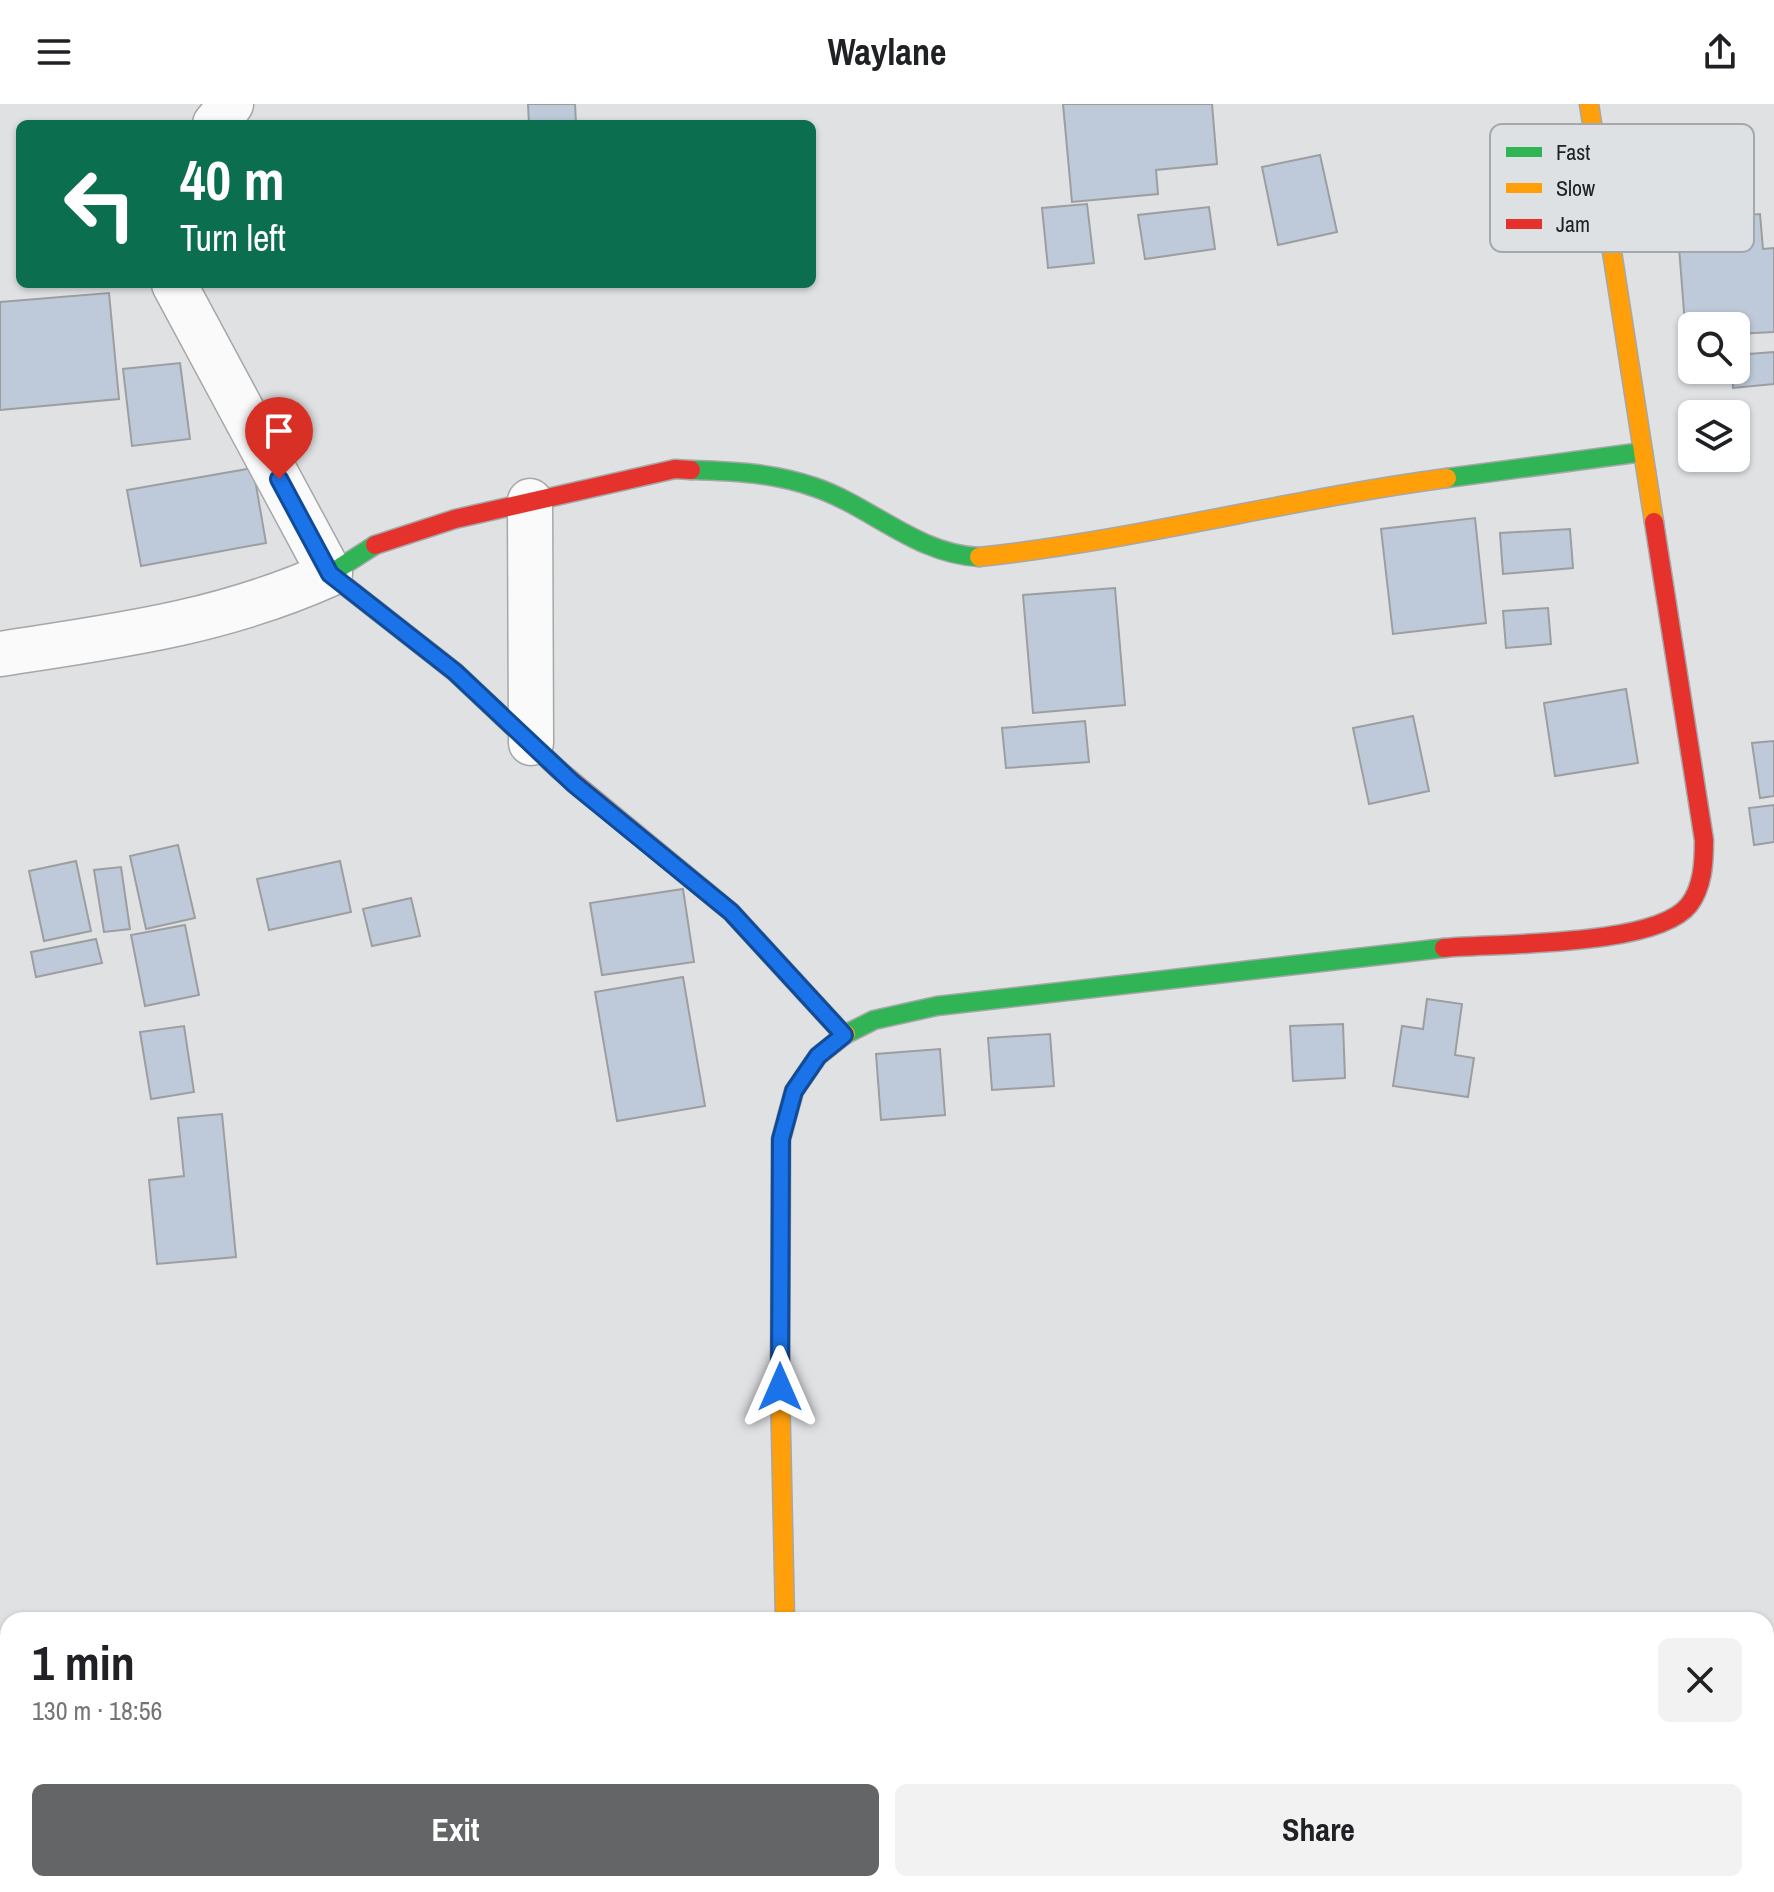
<!DOCTYPE html>
<meta charset="utf-8">
<style>
body{margin:0;font-family:"Archivo Narrow",sans-serif;background:#f2f2f2;color:#202124;height:100vh;display:flex;flex-direction:column;font-size:30px;white-space:nowrap}
*{box-sizing:border-box;margin:0}
p{font-size:26px;color:#757577}
.icon{flex:none;width:44px;height:44px;fill:none;stroke:currentColor;stroke-width:2;stroke-linecap:round;stroke-linejoin:round}
.map{position:relative;flex:1;overflow:hidden}
.details{position:absolute;left:0px;top:1508px;width:1774px;height:280px;display:flex;flex-direction:column;background:#fff;border-radius:24px 24px 0 0;box-shadow:0 2px 6px #0004}
.details>*{flex:none}
.hud{position:absolute;left:16px;top:16px;width:800px;height:168px;border-radius:12px;box-shadow:0 2px 6px #0004;background:#0b6e4f;color:#fff;overflow:hidden}
.controls{position:absolute;left:1678px;top:208px;display:grid;gap:16px}
.controls a{display:grid;place-items:center;width:72px;height:72px;border-radius:12px;background:#fff;box-shadow:0 2px 6px #0004;font-size:40px}
.pin{position:absolute;display:grid;place-items:center;width:68px;height:68px;color:#fff;margin:-82px -34px;border-radius:50% 50% 50% 0;rotate:-45deg;box-shadow:0 0 8px #0007}
.pin .icon{rotate:45deg}
.me{position:absolute;width:88px;margin:-44px;rotate:0deg;stroke-linejoin:round;filter:drop-shadow(0 0 6px #0008)}
.turn{display:flex;align-items:center;gap:28px;height:168px;padding:0 32px;font-size:36px}
.turn .icon{width:104px;height:104px;stroke-width:2.5}
.turn b{display:block;font-size:56px;line-height:68px}
.round{display:grid;place-items:center;flex:none;width:84px;height:84px;border-radius:12px;background:#f2f2f2}
.overview{display:flex;align-items:center;justify-content:space-between;height:136px;padding:0 32px}
h1{font-size:48px;font-weight:800;line-height:60px}
.action{display:flex;gap:16px;margin-top:auto;padding:16px 32px}
.action a{flex:1;height:92px;border-radius:12px;background:#646567;color:#fff;font-size:32px;font-weight:800;line-height:92px;text-align:center}
.action a+a{background:#f2f2f2;color:#202124}
header{display:flex;justify-content:space-between;align-items:center;height:104px;padding:0 32px;background:#fff;font-size:36px;font-weight:800}
.map>svg:first-child{display:block}
.building{fill:#becad9;stroke:#9c9e9f;stroke-width:2}
.lines{fill:none;stroke-linecap:round;stroke-linejoin:round}
.street-casing{stroke:#a5a7a8;stroke-width:47}
.fast-casing{stroke:#a5a7a8;stroke-width:21}
.slow-casing{stroke:#a5a7a8;stroke-width:21}
.jam-casing{stroke:#a5a7a8;stroke-width:21}
.street{stroke:#fafafb;stroke-width:44}
.fast{stroke:#30b455;stroke-width:18}
.slow{stroke:#ff9f0a;stroke-width:18}
.jam{stroke:#e5322d;stroke-width:18}
.route-casing{stroke:#114b97;stroke-width:20}
.route{stroke:#1a73e8;stroke-width:14}
.key{fill:#dee1e4;stroke:#a5a8aa;stroke-width:2}
.key-label{font-size:22px;fill:#212224}
</style>
<header><svg class="icon" aria-label="menu" viewBox="0 0 24 24"><path d="M4 6h16M4 12h16M4 18h16"/></svg>Waylane<svg class="icon" aria-label="share" viewBox="0 0 24 24"><path d="M12 15V3M7 8l5-5 5 5M5 13v7h14v-7"/></svg></header>
<div class="map">
<svg width="1774" height="1788" viewBox="0 0 1774 1788">
<rect width="100%" height="100%" fill="#dfe1e3"/>
<path class="building" d="M528,0h47l1,20h-47z
M1063,0h149l5,60 -61,6 2,24 -86,8z
M1320,51l17,77 -59,13 -16,-78z
M1087,100l7,59 -46,5 -6,-60z
M1209,103l6,42 -70,10 -7,-44z
M1760,110l3,35 11,-1v84l-38,2v-8h-44v11l-6,1 -9,-117z
M109,189l10,106 -119,11v-108z
M1774,248v32l-41,4 -1,-18h4v-15z
M180,259l10,76 -58,7 -9,-77z
M253,364l13,75 -125,23 -14,-76z
M1475,414l11,105 -93,11 -12,-105z
M1570,425l3,39 -70,6 -3,-41z
M1115,484l10,117 -92,8 -10,-118z
M1548,504l3,36 -45,4 -3,-37z
M1626,585l12,74 -83,13 -11,-73z
M1413,612l16,75 -60,13 -16,-76z
M1085,617l4,41 -83,6 -4,-40z
M1774,637v55l-14,2 -8,-55z
M1774,701v37l-20,3 -5,-37z
M178,741l17,73 -49,11 -16,-73z
M76,757l15,70 -47,10 -15,-70z
M340,757l11,51 -82,18 -12,-51z
M121,763l9,62 -26,3 -10,-62z
M683,785l11,73 -92,13 -12,-72z
M411,794l9,38 -48,10 -9,-37z
M185,821l14,70 -54,11 -14,-71z
M96,835l6,24 -66,14 -5,-25z
M683,873l22,129 -88,15 -22,-129z
M1427,895l35,5 -7,51 19,3 -6,39 -75,-11 9,-60 21,3z
M1343,920l2,54 -52,3 -3,-55z
M184,922l10,66 -43,7 -11,-67z
M1050,930l4,52 -62,4 -4,-52z
M940,945l5,66 -64,5 -5,-66z
M222,1010l14,143 -79,7 -8,-84 35,-4 -6,-58z"/>
<g class="lines">
<g class="street-casing">
<path id="street" d="M215,20l16,-20
M530,397l1,242
M0,550c117,-18 221,-31 330,-80l-156,-290"/>
</g>
<g class="fast-casing">
<path id="fast" d="M691,366c42,1 83,3 123,17 57,19 102,67 165,70
M1447,374l196,-26
M375,441l-45,29 125,98 104,98
M846,930l28,-14 63,-14 507,-58"/>
</g>
<g class="slow-casing">
<path id="slow" d="M1589,0l65,418
M979,453c158,-17 311,-58 468,-79
M785,1516l-5,-233 1,-248 13,-48 24,-35 28,-22"/>
</g>
<g class="jam-casing">
<path id="jam" d="M375,441l80,-26 220,-50 16,1
M559,666l172,142 113,123
M1444,844c54,-5 212,-1 245,-43 14,-18 15,-43 15,-65l-50,-318"/>
</g>
<use href="#street" class="street"/>
<use href="#fast" class="fast"/>
<use href="#slow" class="slow"/>
<use href="#jam" class="jam"/>
</g>
<g class="lines">
<g class="route-casing">
<path id="route" d="M279,375l51,95 125,98 119,112 157,128 113,123 -26,21 -24,35 -13,48 -1,248"/>
</g>
<use href="#route" class="route"/>
</g>
<rect x="1490" y="20" width="264" height="128" rx="12" class="key"/>
<rect x="1506" y="43" width="36" height="10" fill="#30b455"/>
<rect x="1506" y="79" width="36" height="10" fill="#ff9f0a"/>
<rect x="1506" y="115" width="36" height="10" fill="#e5322d"/>
<g class="key-label">
<text x="1556" y="56">Fast</text>
<text x="1556" y="92">Slow</text>
<text x="1556" y="128">Jam</text>
</g>
</svg>
<div class="controls">
<a><svg class="icon" aria-label="search" viewBox="0 0 24 24"><circle cx="10" cy="10" r="6"/><path d="M15 15l6 6"/></svg></a>
<a><svg class="icon" aria-label="layers" viewBox="0 0 24 24"><path d="M12 4l9 5-9 5-9-5zM3 14l9 5 9-5"/></svg></a>
</div>
<div class="pin" style="left:279px;top:375px;background:#d93025"><svg class="icon" aria-label="arrive" viewBox="0 0 24 24"><path d="M6 21V4h12l-3 4 3 4H6"/></svg></div>
<svg class="me" style="left:780px;top:1283px" viewBox="-20 -20 40 40"><path d="M0-17L14 15 0 8-14 15z" fill="#1a73e8" stroke="#fff" stroke-width="4"/></svg>
<div class="hud">
<div class="turn"><svg class="icon" aria-label="left" viewBox="0 0 24 24"><path d="M17 20v-9H6M10 6l-5 5 5 5"/></svg><div><b>40 m</b>Turn left</div></div>
</div>
<section class="details">
<div class="overview"><div><h1>1 min</h1><p>130 m · 18:56</p></div><a class="round"><svg class="icon" aria-label="close" viewBox="0 0 24 24"><path d="M6 6l12 12M18 6L6 18"/></svg></a></div>
<div class="action"><a>Exit</a><a>Share</a></div>
</section>
</div>
